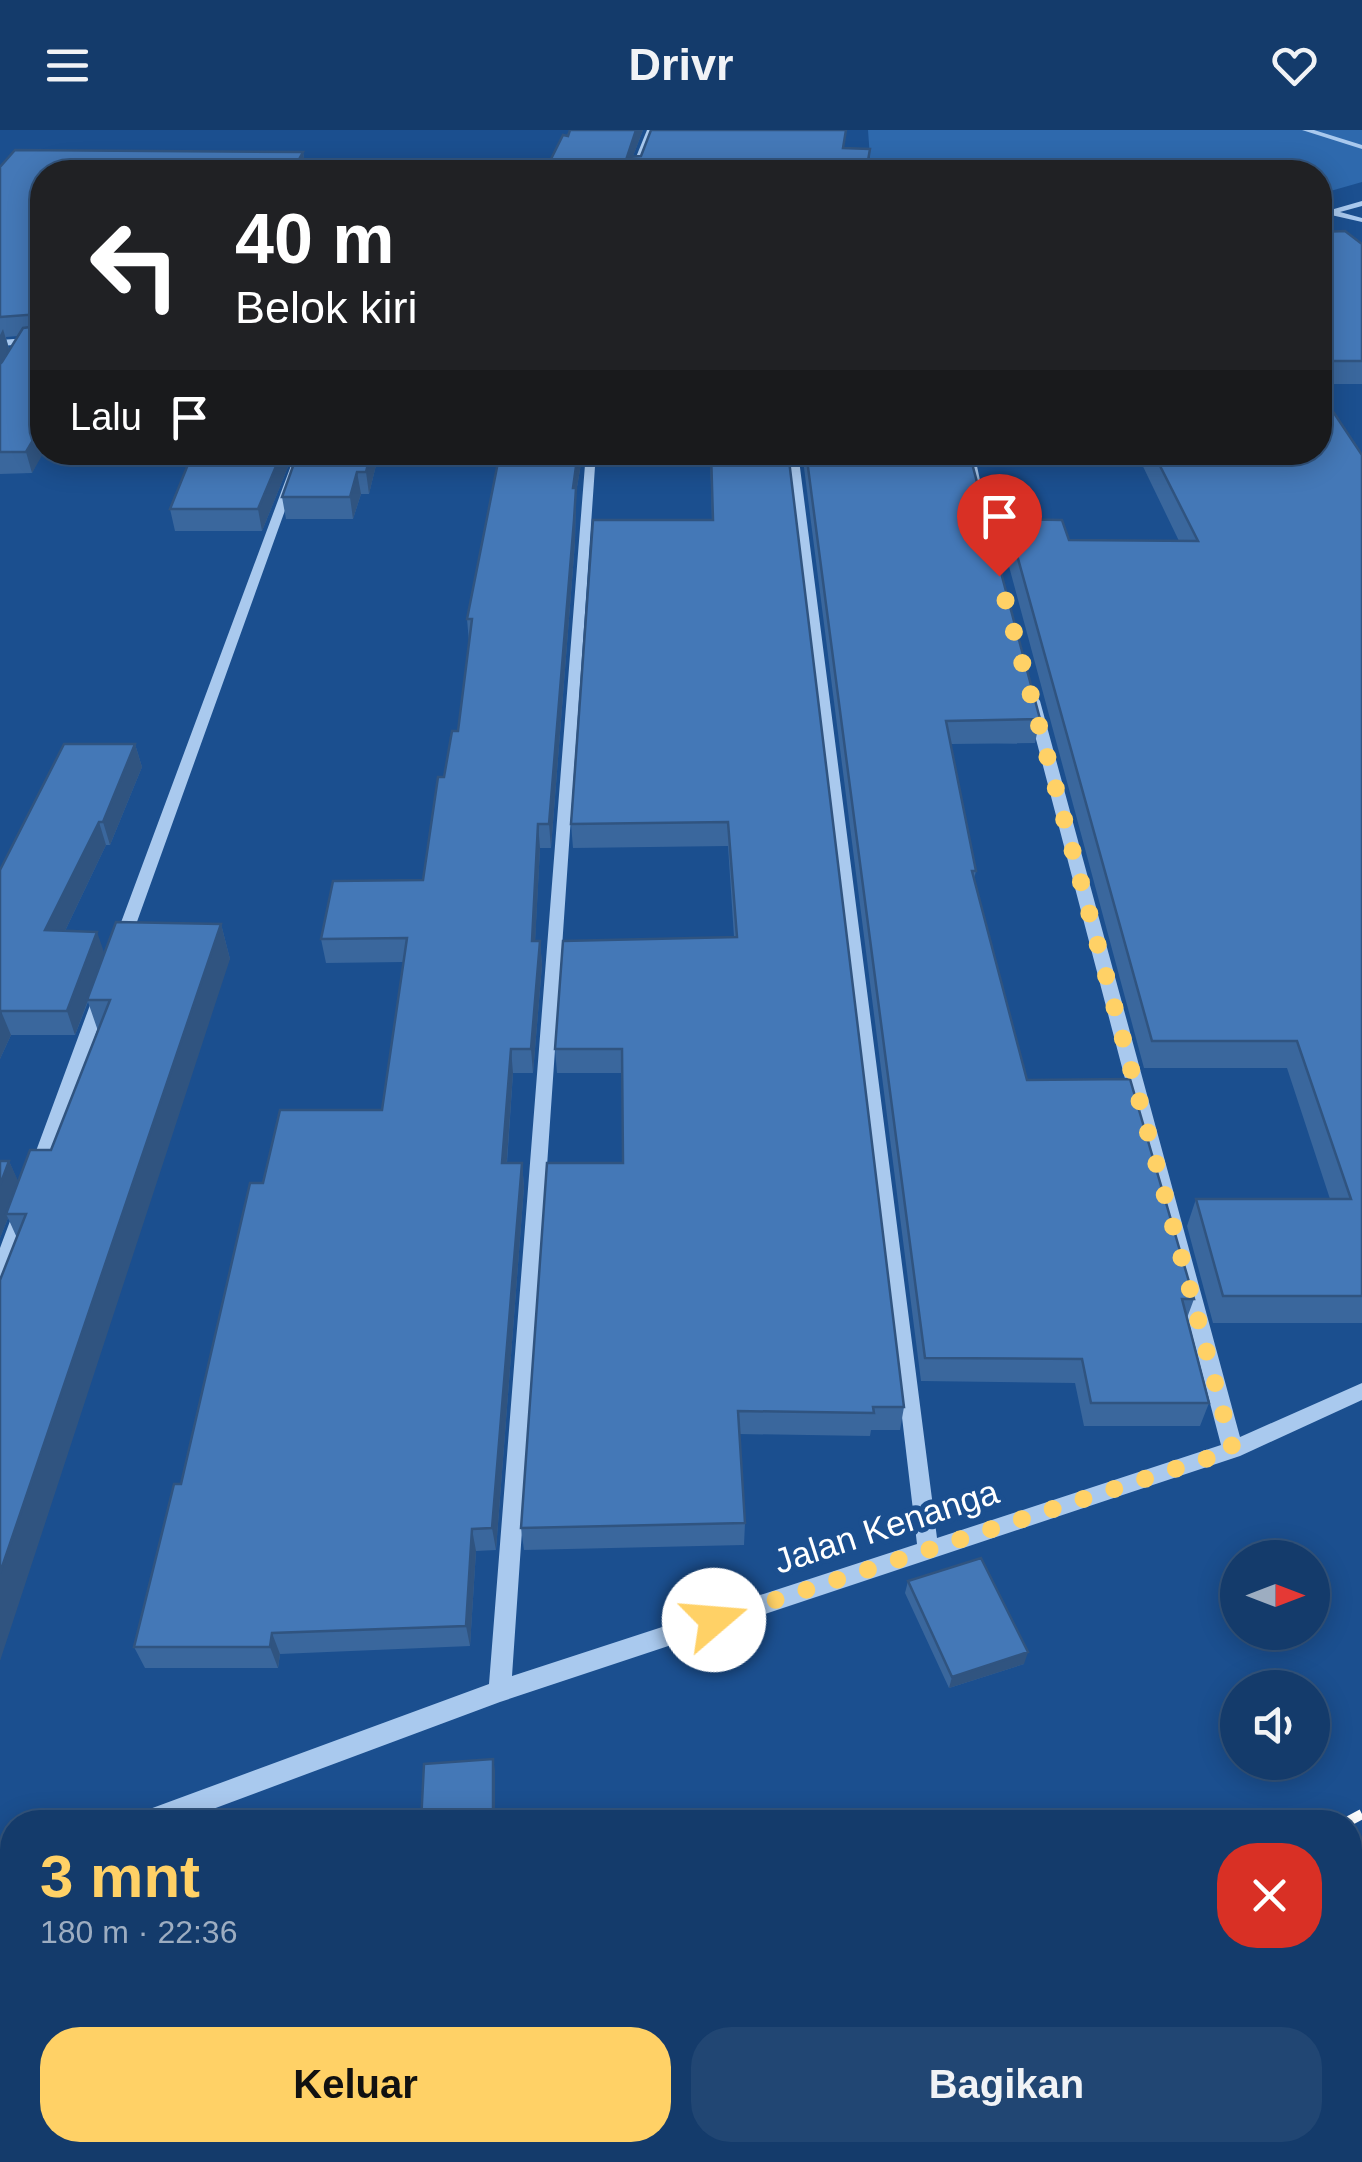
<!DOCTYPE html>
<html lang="id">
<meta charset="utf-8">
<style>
body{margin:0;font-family:Helvetica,sans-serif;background:#214673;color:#f1f3f6;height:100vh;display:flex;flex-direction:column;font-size:38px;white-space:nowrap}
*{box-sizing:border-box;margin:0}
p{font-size:32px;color:#9dadc1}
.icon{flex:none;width:55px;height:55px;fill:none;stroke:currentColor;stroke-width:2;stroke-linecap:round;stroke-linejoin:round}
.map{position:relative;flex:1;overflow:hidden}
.details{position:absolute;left:0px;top:1680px;width:1362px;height:352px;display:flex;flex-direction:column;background:#143b6b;border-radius:40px 40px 0 0;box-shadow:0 5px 25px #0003,0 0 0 2px #33557e}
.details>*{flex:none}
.guide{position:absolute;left:30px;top:30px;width:1302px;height:305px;border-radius:40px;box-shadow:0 5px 25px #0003,0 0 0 2px #33557e;background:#202124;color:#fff;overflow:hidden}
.needle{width:65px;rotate:90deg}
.buttons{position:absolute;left:1220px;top:1410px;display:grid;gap:20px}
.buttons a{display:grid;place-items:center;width:110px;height:110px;border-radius:50%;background:#143b6b;box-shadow:0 5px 25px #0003,0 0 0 2px #33557e;font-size:50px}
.pin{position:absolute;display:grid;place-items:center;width:85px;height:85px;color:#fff;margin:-102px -42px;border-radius:50% 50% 50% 0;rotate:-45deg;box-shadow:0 0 10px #0007}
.pin .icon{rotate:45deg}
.me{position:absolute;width:110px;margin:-55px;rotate:72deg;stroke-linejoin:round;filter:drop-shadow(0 0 8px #0008)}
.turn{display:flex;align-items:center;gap:35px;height:210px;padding:0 40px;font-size:45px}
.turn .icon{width:130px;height:130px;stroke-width:2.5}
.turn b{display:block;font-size:70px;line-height:85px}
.then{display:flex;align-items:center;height:95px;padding:0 40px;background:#0003;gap:20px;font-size:38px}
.round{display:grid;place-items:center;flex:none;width:105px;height:105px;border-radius:40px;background:#214673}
.summary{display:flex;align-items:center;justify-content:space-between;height:170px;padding:0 40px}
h1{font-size:60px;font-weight:800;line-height:75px;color:#ffd166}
.primary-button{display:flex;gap:20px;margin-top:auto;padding:20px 40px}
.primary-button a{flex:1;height:115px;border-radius:40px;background:#ffd166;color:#111;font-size:40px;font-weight:800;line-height:115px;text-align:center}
.primary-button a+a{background:#214673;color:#f1f3f6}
header{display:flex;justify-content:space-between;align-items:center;height:130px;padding:0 40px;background:#143b6b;font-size:45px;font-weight:800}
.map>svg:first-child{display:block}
.green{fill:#2e69ad}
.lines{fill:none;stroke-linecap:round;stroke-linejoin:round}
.minor{fill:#a9c9ee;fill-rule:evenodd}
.rail{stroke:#fff;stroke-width:10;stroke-dasharray:24 10;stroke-linecap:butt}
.wall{fill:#3a679d;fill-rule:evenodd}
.shaded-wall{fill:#305480}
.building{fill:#4478b7;stroke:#305480;stroke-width:2.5}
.route{stroke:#ffd166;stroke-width:18;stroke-dasharray:0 32.4}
.labels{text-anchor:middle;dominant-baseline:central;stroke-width:10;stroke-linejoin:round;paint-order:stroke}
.near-street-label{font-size:35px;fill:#fff;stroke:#1b4f8f}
</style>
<header><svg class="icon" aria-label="menu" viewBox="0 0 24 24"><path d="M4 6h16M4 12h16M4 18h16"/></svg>Drivr<svg class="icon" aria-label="heart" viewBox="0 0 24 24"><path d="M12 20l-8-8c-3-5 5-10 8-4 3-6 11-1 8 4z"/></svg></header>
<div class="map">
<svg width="1362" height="2032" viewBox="0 0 1362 2032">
<rect width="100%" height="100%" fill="#1b4f8f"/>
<path class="green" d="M868,0h494v52l-42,12v-22h-449z"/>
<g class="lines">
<path class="minor" d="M647,0h8l-17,42h-8z
M1302,0h12l48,15v4z
M1362,71v5l-22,6 22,6v4l-31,-7 -11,3v-5z
M42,207v6l-42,3v-6z
M296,322h10l-177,492 -3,4h-10l-3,-4z
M586,322h10l-84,1224 405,-132 -129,-1092h10l139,1086 284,-93 -195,-744 2,-3h10l2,3 200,736 122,-54v17l-122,56 -740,246 -322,120h-43l3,-9 9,-3 342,-126z
M964,322h10l10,47 -10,-2z
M101,862l8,5 -62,173 -3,5h-12l-3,-5 64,-173z
M22,1076l6,2 3,5 -22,60 -2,5 -7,2v-32l13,-35 3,-5z
M12,1730v24l-12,5v-24z"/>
<path class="rail" d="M1347,1692l15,-8
M551,2032l37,-12"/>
</g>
<path class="wall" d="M570,0h73l-10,26 212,-8 25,1 -2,23h-826v280l-10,21 -32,1v-307l303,-15 2,13h243zM18,206l-17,27 8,-14 -3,-12z
M1320,102l42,12v140h-42z
M294,322l-32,79h-87l-5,-22z
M298,322h285l-7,41 -1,49 -24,306h-11l-5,93h5l2,24 -9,108h-20l-6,90h15l2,24 -28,363 -20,1 -6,95 -190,8 -2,14h-133l-11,-21 47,-163 82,-301 119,-73 22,-148 -78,1 -5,-24 102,-59 21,-103 14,-46 11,-89 -2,-23 32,-158h-122l-8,33h-8l-8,25h-67l-4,-22z
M710,322h78l116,955 -4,23h-29l-1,6 -131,-2 6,89 -1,22 -220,5 -3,-22 102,-365 -1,-90h-65l-2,-24 179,-112 -6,-91 -155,2 -2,-24 141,-304z
M802,322h167l71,267 -5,24 -84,1 25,127 -2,8 53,201 167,219 -7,19 22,85 -9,23h-116l-9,-43 -154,-2z
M1136,322h184l42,3v868h-149l-26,-97 9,-27h134l-43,-131h-143l-141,-524 4,-25 62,21 110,1z
M135,614l7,23 -32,78h-4l-41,86 39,23 117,-30 9,35 -213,279 -9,-20 -8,20v-77h9l9,21 33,-32 47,-119 -10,-29 -13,33h-64l-11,24v-189z
M908,1451l116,83 -75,24 -44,-95z"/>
<path class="shaded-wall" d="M636,0h7l-16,42v-15z
M303,22l3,18 -10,-5z
M3,199l6,20 -9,16v-30z
M42,295v27h2l-12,21 -6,-21z
M282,322h12l-32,79 -4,-22z
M371,322h5l1,9 -8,33 -3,-22z
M578,322h5l-7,41 -1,49 -24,306 -2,-24 24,-336z
M357,342l4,22 -8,25 -3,-22z
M135,614l7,23 -32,78 -7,-23z
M99,692l7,23 -52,109 -9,-24z
M538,694l2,24 -6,117 -2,-24z
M221,794l9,35 -230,702v-88z
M97,802l8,23 -30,80 -8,-24z
M540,811l2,24 -9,108 -2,-24z
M1,881l10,24 -11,24v-45z
M511,919l2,24 -8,114 -3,-24z
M9,1031l11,24 -14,29 2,4 -8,20v-53z
M522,1033l2,24 -28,363 -4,-22z
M472,1399l4,22 -6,95 -4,-20z
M272,1503l8,21 -2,14 -8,-21z
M1028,1522l-4,12 -75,24 3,-11z
M493,1629l2,11v52h-2z"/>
<path class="building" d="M570,0h66l-9,27 14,-1 10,-26h195l-3,18 27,1 -4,23h-824v253l-16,27h-26v-88l2,-2 21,-34 16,-2v-12l-39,3v-150l15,-17 288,2 -7,13h252l15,-30 5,1z
M1345,101l17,13v117h-42v-129z
M1320,262l42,63v841h-139l-27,-97h155l-54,-158h-145l-145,-522 55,1 7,20 129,1 -45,-89h167z
M193,322h89l-24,57h-88z
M298,322h73l-5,20h-9l-7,25h-68z
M500,322h78l-5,36h3l-2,32 -25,304h-11l-6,117h8l-9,108h-20l-9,114h20l-30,365 -20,1 -6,97 -194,7 -2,14h-136l40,-163h7l69,-301h13l17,-73h102l25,-172 -86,1 12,-58 90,-1 15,-103h6l8,-46h6l14,-112h-5z
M711,322h77l116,955h-31l1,6 -136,-2 7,112 -224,5 26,-365h76l-1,-114h-67l8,-108 174,-4 -9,-115 -157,2 22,-304h120z
M806,322h163l71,267 -94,2 30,150h-4l55,209 103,-1 64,220h-12l27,104h-118l-9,-44 -157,-1z
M64,614h71l-32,78h-4l-54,108 52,2 -30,79h-66l-1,3v-144z
M116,792l105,2 -221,649v-293l26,-66h-20l24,-64h21l59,-150h-23z
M0,1031h9l-9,24z
M981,1428l47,94 -76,25 -44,-96z
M493,1629v63h-72l3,-58z"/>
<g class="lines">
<path class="route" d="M714,1490l519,-170 -234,-874"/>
</g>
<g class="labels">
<g class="near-street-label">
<text transform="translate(886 1396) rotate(-18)">Jalan Kenanga</text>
</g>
</g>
</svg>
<div class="buttons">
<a><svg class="needle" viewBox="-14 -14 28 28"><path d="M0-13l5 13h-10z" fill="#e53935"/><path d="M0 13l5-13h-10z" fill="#9dadc1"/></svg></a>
<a><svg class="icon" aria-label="sound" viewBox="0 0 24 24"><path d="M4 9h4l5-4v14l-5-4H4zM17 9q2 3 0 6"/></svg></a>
</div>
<div class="pin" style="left:999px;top:446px;background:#d93025"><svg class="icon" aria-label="arrive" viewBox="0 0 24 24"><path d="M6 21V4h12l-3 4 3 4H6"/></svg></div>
<svg class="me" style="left:714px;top:1490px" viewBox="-20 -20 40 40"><circle r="19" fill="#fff"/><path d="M0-13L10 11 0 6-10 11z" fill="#ffd166"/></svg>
<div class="guide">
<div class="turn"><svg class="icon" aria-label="left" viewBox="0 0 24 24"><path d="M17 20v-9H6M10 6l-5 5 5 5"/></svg><div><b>40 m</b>Belok kiri</div></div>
<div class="then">Lalu<svg class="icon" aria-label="arrive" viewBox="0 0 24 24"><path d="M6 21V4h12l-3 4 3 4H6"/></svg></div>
</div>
<section class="details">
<div class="summary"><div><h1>3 mnt</h1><p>180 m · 22:36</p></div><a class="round" style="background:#d93025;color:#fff"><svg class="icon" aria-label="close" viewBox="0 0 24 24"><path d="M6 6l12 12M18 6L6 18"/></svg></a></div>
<div class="primary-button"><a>Keluar</a><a>Bagikan</a></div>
</section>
</div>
